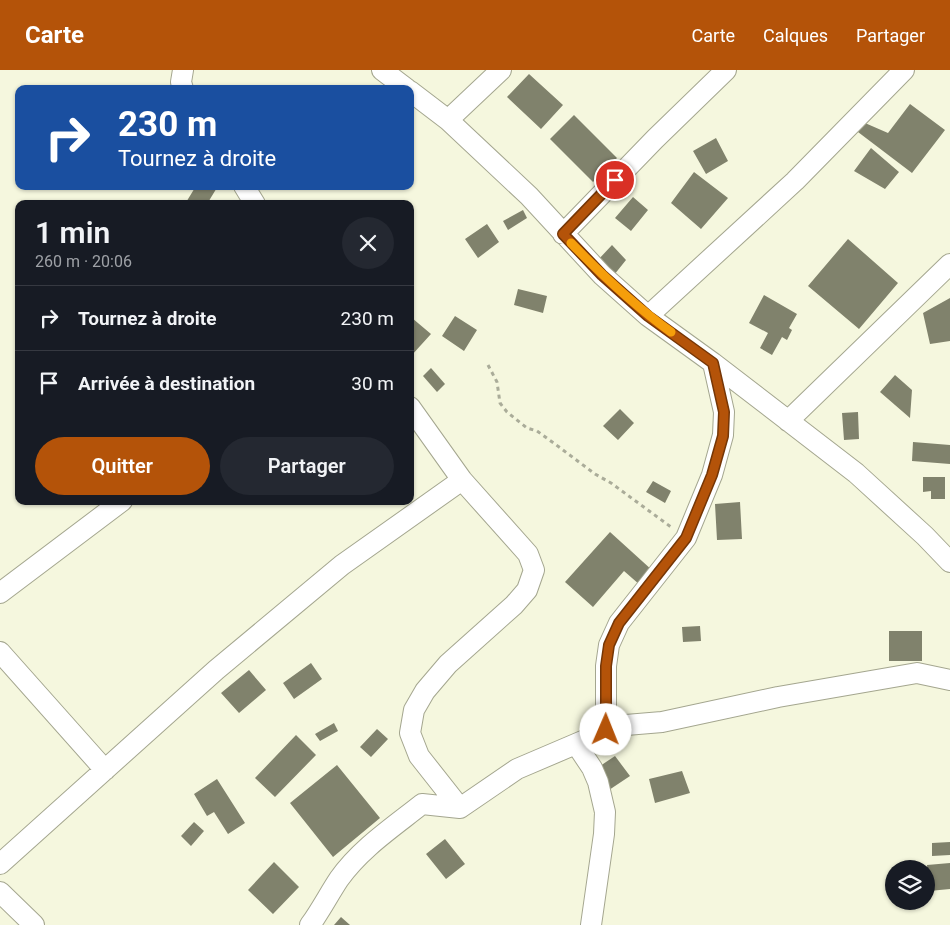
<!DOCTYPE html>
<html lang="fr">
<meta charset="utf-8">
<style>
body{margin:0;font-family:Roboto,sans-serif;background:#242831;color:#f1f3f6;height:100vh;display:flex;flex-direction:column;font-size:19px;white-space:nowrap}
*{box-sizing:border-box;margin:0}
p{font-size:16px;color:#9ea1a6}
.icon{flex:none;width:28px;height:28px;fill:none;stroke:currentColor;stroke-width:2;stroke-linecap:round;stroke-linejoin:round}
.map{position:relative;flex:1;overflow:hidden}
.details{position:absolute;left:15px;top:130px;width:399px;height:305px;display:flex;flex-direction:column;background:#171b24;border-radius:10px;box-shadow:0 1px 4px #0004}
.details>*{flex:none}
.banner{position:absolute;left:15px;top:15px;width:399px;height:105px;border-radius:10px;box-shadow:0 1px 4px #0004;background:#1a4fa0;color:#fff;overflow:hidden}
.tools{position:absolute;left:885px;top:790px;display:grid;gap:10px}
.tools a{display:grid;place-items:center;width:50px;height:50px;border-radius:50%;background:#171b24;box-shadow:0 1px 4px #0004;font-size:25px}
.pin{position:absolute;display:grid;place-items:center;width:42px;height:42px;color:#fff;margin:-21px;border:2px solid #fff;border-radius:50%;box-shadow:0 1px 5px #0007}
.me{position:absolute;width:55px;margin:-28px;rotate:1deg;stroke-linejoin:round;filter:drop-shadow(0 0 4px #0008)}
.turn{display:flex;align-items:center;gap:18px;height:105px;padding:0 20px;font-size:22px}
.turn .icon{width:65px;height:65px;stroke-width:2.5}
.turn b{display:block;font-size:35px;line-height:42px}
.round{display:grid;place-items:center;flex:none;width:52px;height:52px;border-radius:26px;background:#242831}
.overview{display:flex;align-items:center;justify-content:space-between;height:85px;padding:0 20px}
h1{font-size:30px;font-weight:600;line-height:38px}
.button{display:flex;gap:10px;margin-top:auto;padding:10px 20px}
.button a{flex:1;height:58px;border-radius:30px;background:#b45309;color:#fff;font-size:20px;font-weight:600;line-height:58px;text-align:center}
.button a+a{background:#242831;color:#f1f3f6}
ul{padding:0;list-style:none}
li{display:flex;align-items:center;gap:15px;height:65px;padding:0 20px;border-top:1px solid #363941}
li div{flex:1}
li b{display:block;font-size:19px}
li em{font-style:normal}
header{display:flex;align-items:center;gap:30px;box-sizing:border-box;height:70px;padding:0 25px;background:#b45309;color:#fff}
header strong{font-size:24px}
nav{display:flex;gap:28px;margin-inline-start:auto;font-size:18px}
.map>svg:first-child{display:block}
.building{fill:#80826c}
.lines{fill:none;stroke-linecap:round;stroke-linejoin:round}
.street-casing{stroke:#a4a68f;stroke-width:22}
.path{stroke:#aaac99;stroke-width:3;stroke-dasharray:4 4;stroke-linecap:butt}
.street{stroke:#fff;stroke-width:20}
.route-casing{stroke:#753606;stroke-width:12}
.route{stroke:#b45309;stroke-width:9}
.slow{stroke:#f59e0b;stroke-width:9}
</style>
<header>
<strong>Carte</strong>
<nav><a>Carte</a><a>Calques</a><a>Partager</a></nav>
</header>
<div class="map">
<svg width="950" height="855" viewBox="0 0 950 855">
<rect width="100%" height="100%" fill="#f5f7de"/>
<path class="building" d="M529,4l34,31 -22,24 -34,-32z
M910,34l35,26 -33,43 -54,-41 7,-9 23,10z
M574,45l43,43 -24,24 -43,-43z
M716,68l12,23 -22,13 -13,-23z
M871,78l28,24 -14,17 -31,-18z
M694,102l34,26 -27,31 -30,-26z
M196,116h22l-11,18h-22z
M633,127l15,13 -17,21 -16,-13z
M523,140l4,8 -19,12 -5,-9z
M487,154l12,18 -21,16 -13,-19z
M848,169l50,44 -39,46 -51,-43z
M612,175l14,15 -12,15 -17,-14z
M518,219l29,7 -4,17 -29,-8z
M764,225l33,19 -8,14 3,2 -5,10 -5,-3 -10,18 -12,-7 8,-15 -19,-10z
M950,228v43l-20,3 -7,-31z
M455,246l22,14 -13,21 -22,-15z
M412,248l19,16 -20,22 -1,-1v-35z
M431,298l14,16 -8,8 -14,-16z
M895,305l17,15 -2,28 -30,-26z
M620,339l14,14 -16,17 -15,-14z
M858,342l1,27 -15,1 -2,-27z
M913,372l37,3v19l-38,-3z
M923,407h22v22h-14v-8l-8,1z
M653,411l18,10 -6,12 -19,-11z
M740,432l2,37 -25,1 -2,-36z
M610,462l43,39 -13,14 -16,-14 -31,36 -28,-25z
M700,556l1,15 -18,1 -1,-15z
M889,561h33v30h-33z
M311,593l11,16 -28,20 -11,-16z
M249,600l17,20 -27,23 -18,-20z
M334,653l4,8 -18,10 -5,-7z
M377,659l11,10 -17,18 -11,-10z
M296,665l20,20 -41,42 -20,-19z
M615,686l15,20 -21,14 -12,-22z
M337,695l43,53 -47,39 -43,-54z
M682,701l8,22 -35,10 -6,-24z
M217,709l28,44 -17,11 -14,-22 -7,4 -13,-22z
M194,752l10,9 -13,15 -10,-10z
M445,769l20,25 -19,15 -20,-25z
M950,772v13l-18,1v-13z
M274,792l25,25 -26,27 -25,-24z
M950,793v26l-21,2 -2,-26z
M341,847l9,8h-16z"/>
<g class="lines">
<g class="street-casing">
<path id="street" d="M382,0l25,19
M183,19l-2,-7 2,-12
M410,21l38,29 81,76 73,79 46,41 65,47 143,110 69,63 25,26
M448,50l53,-50
M244,116l11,18
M563,164l92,-95 71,-69
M648,246l147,-135 109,-111
M410,337l52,73 66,74 6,16 -7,20 -13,15 -66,59 -23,27 -11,19 -4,23 9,23 41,52
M788,351l162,-157
M0,523l122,-92
M0,582l105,118
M606,661v-65l3,-21 10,-22 67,-85 26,-63 11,-40 1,-23 -11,-49
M576,674l16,24 6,14 7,30 -1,22 -13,91
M0,794l216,-194 126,-105 120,-85
M0,822l34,33
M310,855c11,-15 19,-31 29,-46 21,-30 54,-52 83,-75l38,4 57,-39 89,-38 20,-6 36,-3 116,-25 139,-24 33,7"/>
</g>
<path class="path" d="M488,295l9,17 3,21 7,9 20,16 10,3 18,13 40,30 16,9 60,44"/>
<use href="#street" class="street"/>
</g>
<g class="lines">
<g class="route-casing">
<path id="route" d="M606,660v-64l3,-21 10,-22 67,-85 26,-63 11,-39 1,-24 -11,-49 -65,-47 -46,-41 -39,-41 52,-54"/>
</g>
<use href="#route" class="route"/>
<path class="slow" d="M571,173c31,32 64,63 100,89"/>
</g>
</svg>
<div class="tools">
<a><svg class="icon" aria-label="layers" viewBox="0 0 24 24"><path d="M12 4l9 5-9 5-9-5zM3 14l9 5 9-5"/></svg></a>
</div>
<div class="pin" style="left:615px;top:110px;background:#d93025"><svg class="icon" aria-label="arrive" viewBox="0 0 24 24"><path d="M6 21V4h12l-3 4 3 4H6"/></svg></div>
<svg class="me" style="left:606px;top:660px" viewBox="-20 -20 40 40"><circle r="19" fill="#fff"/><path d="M0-13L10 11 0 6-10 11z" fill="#b45309"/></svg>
<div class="banner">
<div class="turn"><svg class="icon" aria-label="right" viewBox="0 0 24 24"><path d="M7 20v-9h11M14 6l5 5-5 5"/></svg><div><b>230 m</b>Tournez à droite</div></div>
</div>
<section class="details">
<div class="overview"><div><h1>1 min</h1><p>260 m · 20:06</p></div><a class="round"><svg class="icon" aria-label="close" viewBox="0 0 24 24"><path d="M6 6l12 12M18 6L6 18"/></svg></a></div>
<ul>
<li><svg class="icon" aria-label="right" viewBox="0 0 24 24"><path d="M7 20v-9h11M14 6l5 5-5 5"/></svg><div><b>Tournez à droite</b></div><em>230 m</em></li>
<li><svg class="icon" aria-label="arrive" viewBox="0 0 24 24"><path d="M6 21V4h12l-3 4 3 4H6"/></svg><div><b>Arrivée à destination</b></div><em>30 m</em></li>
</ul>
<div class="button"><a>Quitter</a><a>Partager</a></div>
</section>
</div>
